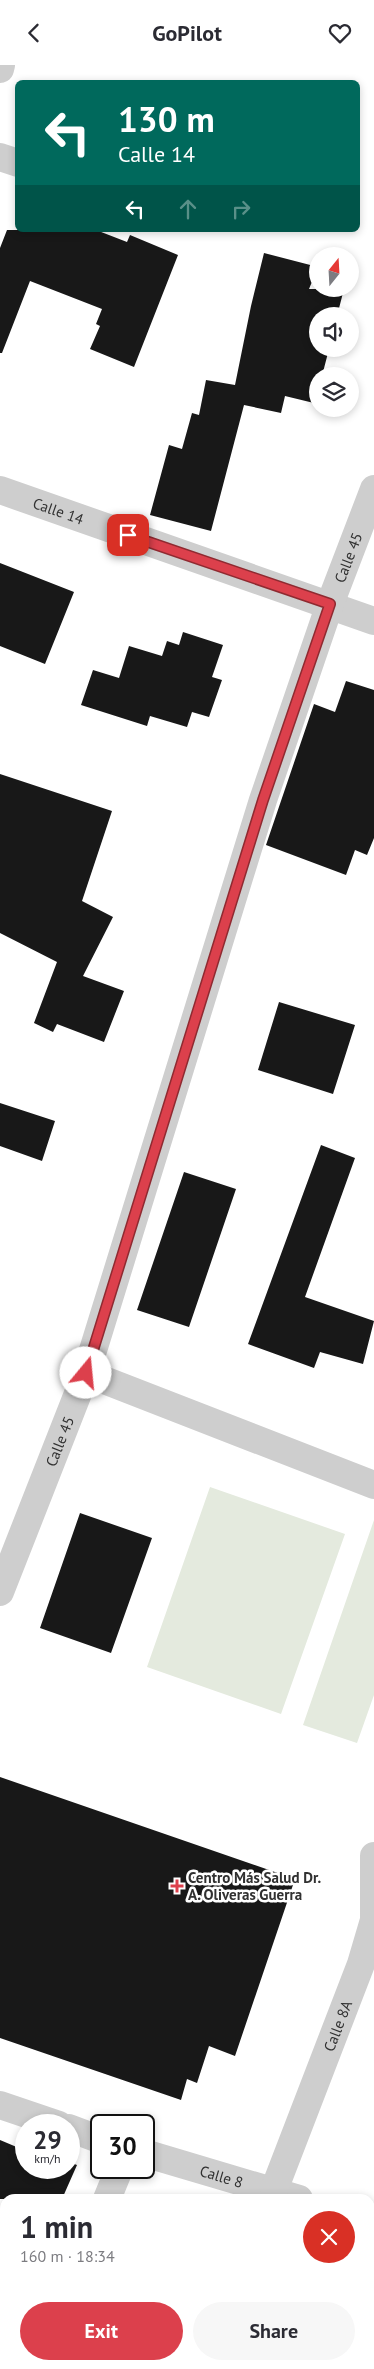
<!DOCTYPE html>
<meta charset="utf-8">
<style>
body{margin:0;font-family:"PT Sans",sans-serif;background:#f7f7f7;color:#2b2b33;height:100vh;display:flex;flex-direction:column;font-size:19px;white-space:nowrap}
*{box-sizing:border-box;margin:0}
p{font-size:16px;color:#7c7c81}
.icon{flex:none;width:28px;height:28px;fill:none;stroke:currentColor;stroke-width:2;stroke-linecap:round;stroke-linejoin:round}
.map{position:relative;flex:1;overflow:hidden}
.details{position:absolute;left:0px;top:2129px;width:375px;height:176px;display:flex;flex-direction:column;background:#fff;border-radius:15px 15px 0 0;box-shadow:0 2px 8px #0003}
.details>*{flex:none}
.top-card{position:absolute;left:15px;top:15px;width:345px;height:152px;border-radius:8px;box-shadow:0 2px 8px #0003;background:#00695c;color:#fff;overflow:hidden}
.needle{width:32px;rotate:18deg}
.buttons{position:absolute;left:309px;top:182px;display:grid;gap:10px}
.buttons a{display:grid;place-items:center;width:50px;height:50px;border-radius:50%;background:#fff;box-shadow:0 2px 8px #0003;font-size:25px}
.speed{position:absolute;left:15px;top:2049px;display:flex;gap:10px;font-size:25px;font-weight:700;text-align:center}
.speed>*{display:grid;place-content:center;width:65px;height:65px;border-radius:50%;background:#fff;box-shadow:0 2px 8px #0003;line-height:1}
.speed small{font-size:12px;font-weight:400}
.speed .limit{border:2px solid #111;border-radius:8px;background:#fff;color:#111}
.pin{position:absolute;display:grid;place-items:center;width:42px;height:42px;color:#fff;margin:-21px;border-radius:10px;box-shadow:0 2px 8px #0006}
.me{position:absolute;width:55px;margin:-28px;rotate:17deg;stroke-linejoin:round;filter:drop-shadow(0 0 4px #0008)}
.turn{display:flex;align-items:center;gap:18px;height:105px;padding:0 20px;font-size:22px}
.turn .icon{width:65px;height:65px;stroke-width:2.5}
.turn b{display:block;font-size:35px;line-height:42px}
.lanes{display:flex;align-items:center;height:48px;padding:0 20px;background:#0003;justify-content:center;gap:25px;direction:ltr}
.lanes .off{opacity:.35}
.round{display:grid;place-items:center;flex:none;width:52px;height:52px;border-radius:26px;background:#f7f7f7}
.summary{display:flex;align-items:center;justify-content:space-between;height:85px;padding:0 20px}
h1{font-size:30px;font-weight:700;line-height:38px}
.cta{display:flex;gap:10px;margin-top:auto;padding:10px 20px}
.cta a{flex:1;height:58px;border-radius:30px;background:#dc404c;color:#fff;font-size:20px;font-weight:700;line-height:58px;text-align:center}
.cta a+a{background:#f7f7f7;color:#2b2b33}
header{display:flex;justify-content:space-between;align-items:center;height:65px;padding:0 20px;background:#fff;font-size:22px;font-weight:700}
.map>svg:first-child{display:block}
.green{fill:#e4eade}
.building{fill:#181818}
.lines{fill:none;stroke-linecap:round;stroke-linejoin:round}
.minor{stroke:#cecece;stroke-width:28}
.route-casing{stroke:#8f2a31;stroke-width:12}
.route{stroke:#dc404c;stroke-width:9}
.poi-dot{fill:#dc404c;stroke:#fff;stroke-width:2}
.labels{text-anchor:middle;dominant-baseline:central;stroke-width:5;stroke-linejoin:round;paint-order:stroke}
.street-label{font-size:15px;fill:#313131;stroke:#fff}
.poi-label{font-size:15px;font-weight:bold;fill:#313131;stroke:#fff;text-anchor:start}
</style>
<header><svg class="icon" aria-label="back" viewBox="0 0 24 24"><path d="M15 5l-7 7 7 7"/></svg>GoPilot<svg class="icon" aria-label="heart" viewBox="0 0 24 24"><path d="M12 20l-8-8c-3-5 5-10 8-4 3-6 11-1 8 4z"/></svg></header>
<div class="map">
<svg width="374" height="2304" viewBox="0 0 374 2304">
<rect width="100%" height="100%" fill="#fff"/>
<path class="green" d="M210,1422l135,47 -64,180 -134,-47z
M374,1455v175l-17,48 -54,-18z"/>
<path class="building" d="M7,165h89l31,12 3,-7 48,20 -44,112 -44,-18 10,-23 -4,-2 6,-15 -72,-28 -28,72h-2v-105z
M264,188l54,14 -9,22h35l-7,27h-19v33h11l-7,27h-4v28l-33,-8 -4,17 -37,-8 -33,126 -61,-16 19,-70 13,4 10,-36 7,2 7,-35 29,5 16,-79z
M0,498l74,29 -29,72 -45,-18z
M183,567l40,13 -11,32 10,3 -13,37 -17,-5 -5,15 -37,-11 -3,10 -66,-21 12,-35 26,8 10,-32 33,10 5,-15 12,4z
M346,616l28,9v148l-7,17 -12,-5 -9,25 -80,-30 48,-141 21,8z
M0,709l112,37 -30,90 31,16 -30,59 41,15 -20,51 -47,-18 -4,8 -19,-9 23,-61 -57,-29z
M279,937l76,23 -22,69 -75,-24z
M0,1038l55,18 -13,40 -42,-15z
M321,1080l34,13 -50,139 69,24 -11,43 -43,-12 -6,16 -66,-24z
M184,1107l52,17 -47,138 -52,-17z
M80,1448l72,25 -41,115 -71,-25z
M0,1712l295,102 -60,177 -26,-10 -12,37 -10,-4 -6,21 -181,-62z
M0,2075l19,8 3,-7 4,2v24h43v-5l8,3 -15,34h-62z"/>
<g class="lines">
<g class="minor">
<path d="M0,4l1,-4"/>
<path d="M0,92l18,6"/>
<path id="s1" d="M0,425l374,131"/>
<path d="M86,1308l288,112"/>
<path id="s2" d="M0,1527l86,-219 177,-573 67,-196 44,-115"/>
<path d="M0,2040l59,20"/>
<path d="M69,2063l32,12"/>
<path id="s3" d="M144,2088l155,46"/>
<path id="s4" d="M274,2125l87,-226 13,-44v-64"/>
<path d="M107,2134l13,-32"/>
<path d="M370,2159l4,1"/>
<path d="M35,2304l2,-4"/>
</g>
</g>
<g class="lines">
<g class="route-casing">
<path id="route" d="M86,1308l177,-573 67,-196 -202,-69"/>
</g>
<use href="#route" class="route"/>
</g>
<path class="poi-dot" d="M174.5 1813.5h5v5h5v5h-5v5h-5v-5h-5v-5h5z"/>
<g class="labels">
<g class="street-label">
<text stroke="none"><textPath href="#s1" startOffset="62">Calle 14</textPath></text>
<text stroke="none"><textPath href="#s2" startOffset="1092">Calle 45</textPath></text>
<text stroke="none"><textPath href="#s2" startOffset="162">Calle 45</textPath></text>
<text stroke="none"><textPath href="#s4" startOffset="176">Calle 8A</textPath></text>
<text stroke="none"><textPath href="#s3" startOffset="81">Calle 8</textPath></text>
</g>
<g class="poi-label">
<text x="188" y="1812">Centro Más Salud Dr.<tspan x="188" dy="17">A. Oliveras Guerra</tspan></text>
</g>
</g>
</svg>
<div class="buttons">
<a><svg class="needle" viewBox="-14 -14 28 28"><path d="M0-13l5 13h-10z" fill="#e53935"/><path d="M0 13l5-13h-10z" fill="#7c7c81"/></svg></a>
<a><svg class="icon" aria-label="sound" viewBox="0 0 24 24"><path d="M4 9h4l5-4v14l-5-4H4zM17 9q2 3 0 6"/></svg></a>
<a><svg class="icon" aria-label="layers" viewBox="0 0 24 24"><path d="M12 4l9 5-9 5-9-5zM3 14l9 5 9-5"/></svg></a>
</div>
<div class="speed"><div>29<small>km/h</small></div><div class="limit">30</div></div>
<div class="pin" style="left:128px;top:470px;background:#d93025"><svg class="icon" aria-label="arrive" viewBox="0 0 24 24"><path d="M6 21V4h12l-3 4 3 4H6"/></svg></div>
<svg class="me" style="left:86px;top:1308px" viewBox="-20 -20 40 40"><circle r="19" fill="#fff"/><path d="M0-13L10 11 0 6-10 11z" fill="#dc404c"/></svg>
<div class="top-card">
<div class="turn"><svg class="icon" aria-label="left" viewBox="0 0 24 24"><path d="M17 20v-9H6M10 6l-5 5 5 5"/></svg><div><b>130 m</b>Calle 14</div></div>
<div class="lanes"><svg class="icon" aria-label="left" viewBox="0 0 24 24"><path d="M17 20v-9H6M10 6l-5 5 5 5"/></svg><svg class="icon off" aria-label="ahead" viewBox="0 0 24 24"><path d="M12 20V5M6 11l6-6 6 6"/></svg><svg class="icon off" aria-label="right" viewBox="0 0 24 24"><path d="M7 20v-9h11M14 6l5 5-5 5"/></svg></div>
</div>
<section class="details">
<div class="summary"><div><h1>1 min</h1><p>160 m · 18:34</p></div><a class="round" style="background:#d93025;color:#fff"><svg class="icon" aria-label="close" viewBox="0 0 24 24"><path d="M6 6l12 12M18 6L6 18"/></svg></a></div>
<div class="cta"><a>Exit</a><a>Share</a></div>
</section>
</div>
